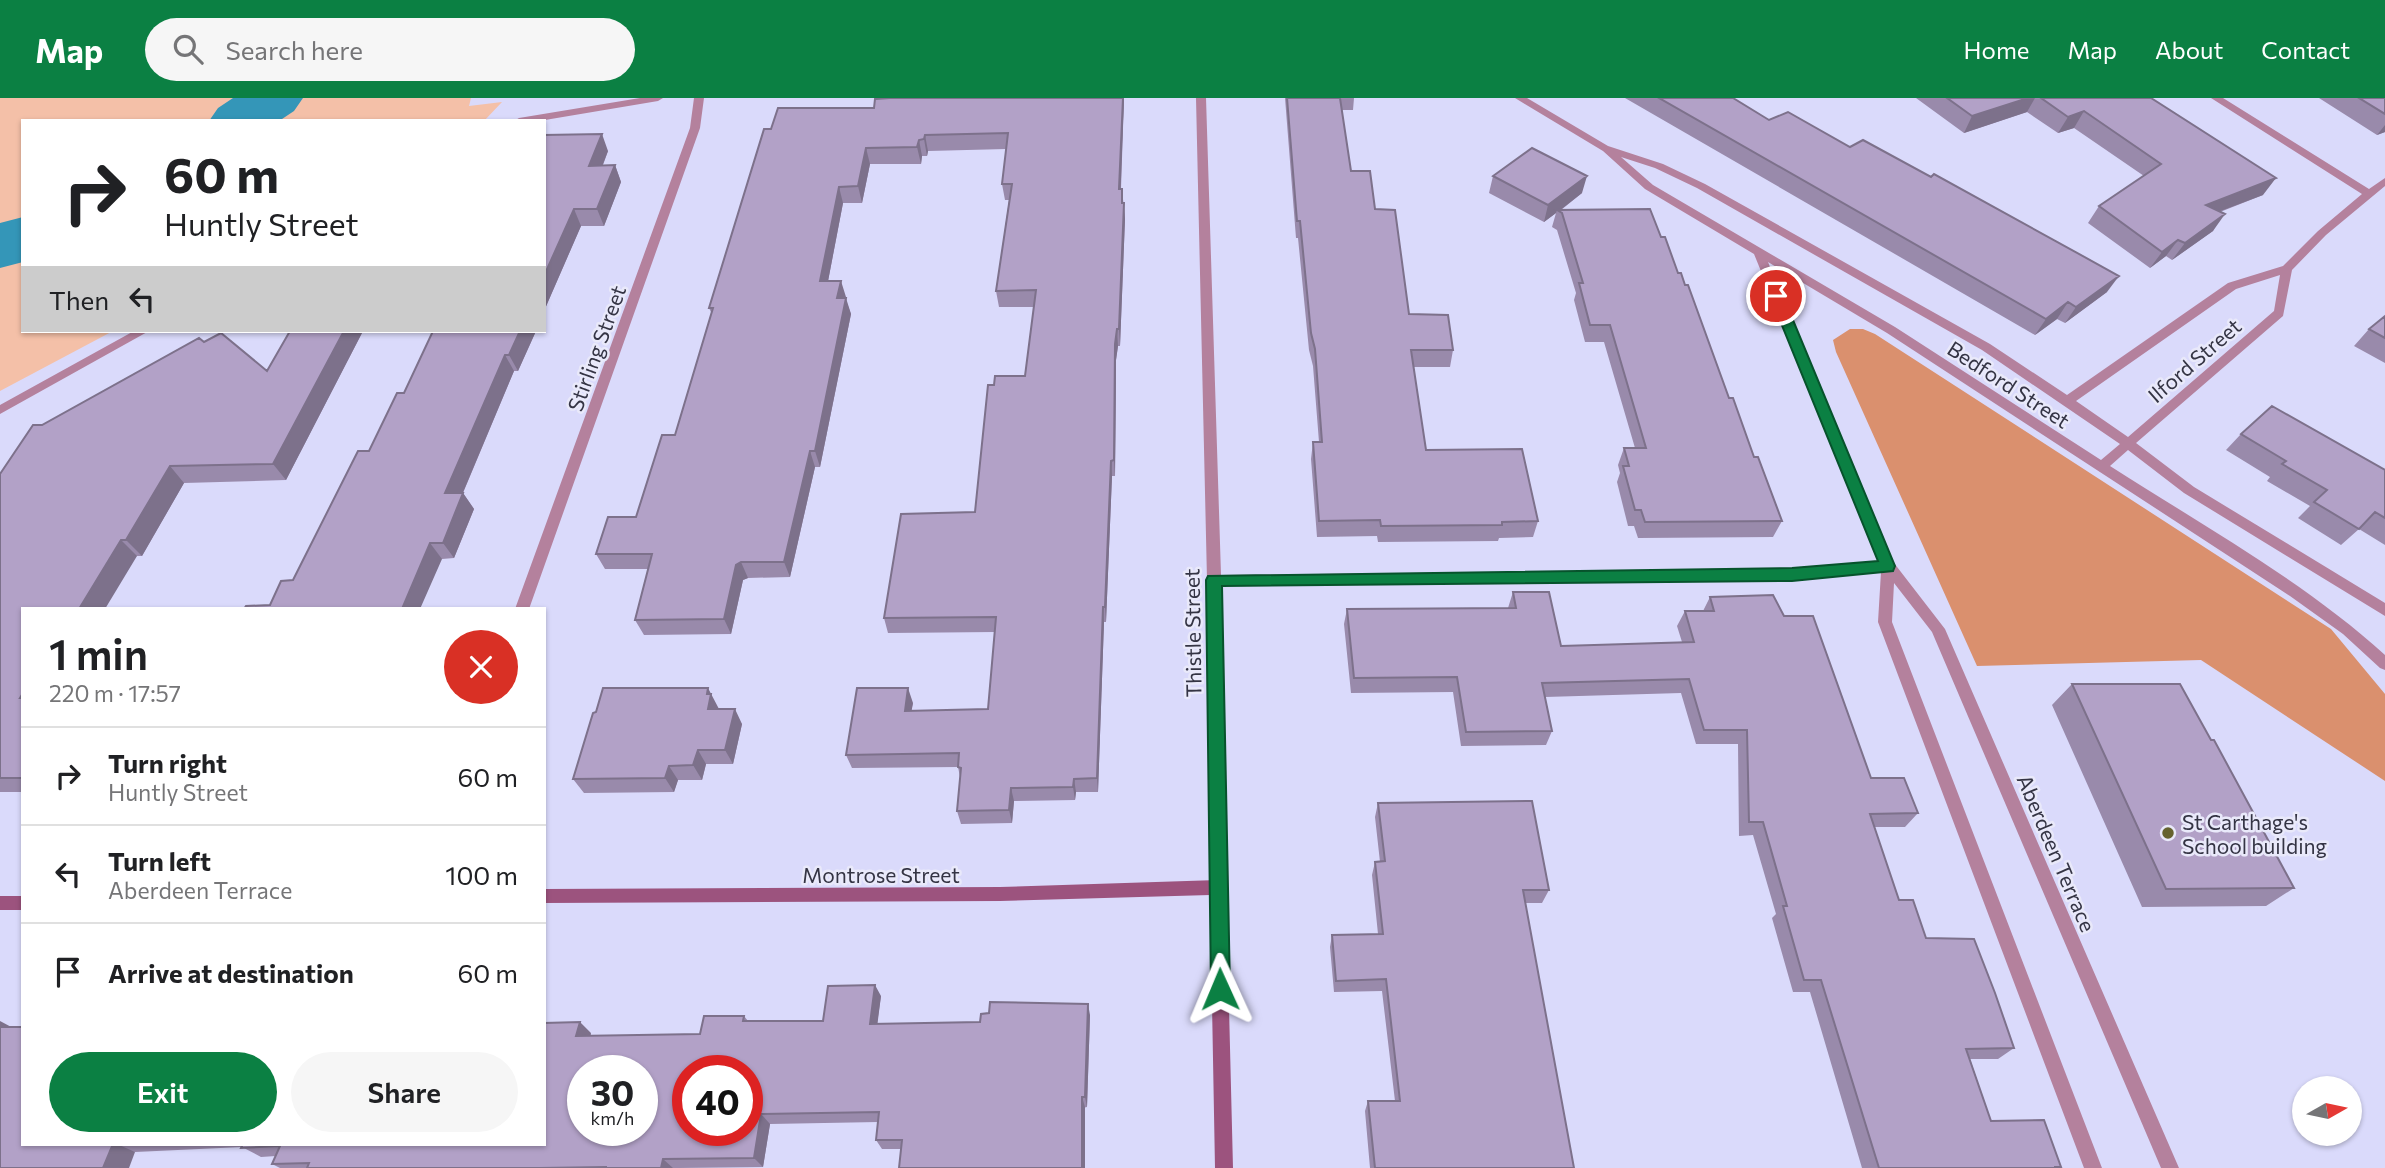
<!DOCTYPE html>
<meta charset="utf-8">
<style>
body{margin:0;font-family:Commissioner,sans-serif;background:#f6f6f6;color:#202124;height:100vh;display:flex;flex-direction:column;font-size:26px;white-space:nowrap}
*{box-sizing:border-box;margin:0}
p{font-size:23px;color:#757577}
.icon{flex:none;width:38px;height:38px;fill:none;stroke:currentColor;stroke-width:2;stroke-linecap:round;stroke-linejoin:round}
.map{position:relative;flex:1;overflow:hidden}
.sheet{position:absolute;left:21px;top:509px;width:525px;height:539px;display:flex;flex-direction:column;background:#fff;border-radius:0px;box-shadow:0 2px 5px #0004}
.sheet>*{flex:none}
.guide{position:absolute;left:21px;top:21px;width:525px;height:214px;border-radius:0px;box-shadow:0 2px 5px #0004;background:#fff;color:#202124;overflow:hidden}
.needle{width:46px;rotate:81deg}
.tools{position:absolute;left:2292px;top:978px;display:grid;gap:14px}
.tools a{display:grid;place-items:center;width:70px;height:70px;border-radius:50%;background:#fff;box-shadow:0 2px 5px #0004;font-size:35px}
.speed{position:absolute;left:567px;top:957px;display:flex;gap:14px;font-size:35px;font-weight:700;text-align:center}
.speed>*{display:grid;place-content:center;width:91px;height:91px;border-radius:50%;background:#fff;box-shadow:0 2px 5px #0004;line-height:1}
.speed small{font-size:18px;font-weight:400}
.speed .limit{border:10px solid #d22;background:#fff;color:#111}
.pin{position:absolute;display:grid;place-items:center;width:60px;height:60px;color:#fff;margin:-30px;border:4px solid #fff;border-radius:50%;box-shadow:0 2px 7px #0007}
.me{position:absolute;width:77px;margin:-38px;rotate:359deg;stroke-linejoin:round;filter:drop-shadow(0 0 5px #0008)}
.turn{display:flex;align-items:center;gap:24px;height:147px;padding:0 28px;font-size:32px}
.turn .icon{width:91px;height:91px;stroke-width:2.5}
.turn b{display:block;font-size:49px;line-height:60px}
.then{display:flex;align-items:center;height:66px;padding:0 28px;background:#0003;gap:14px;font-size:26px}
.round{display:grid;place-items:center;flex:none;width:74px;height:74px;border-radius:37px;background:#f6f6f6}
.headline{display:flex;align-items:center;justify-content:space-between;height:119px;padding:0 28px}
h1{font-size:42px;font-weight:600;line-height:52px}
.button{display:flex;gap:14px;margin-top:auto;padding:14px 28px}
.button a{flex:1;height:80px;border-radius:42px;background:#0b8043;color:#fff;font-size:28px;font-weight:600;line-height:80px;text-align:center}
.button a+a{background:#f6f6f6;color:#202124}
ul{padding:0;list-style:none}
li{display:flex;align-items:center;gap:21px;height:98px;padding:0 28px;border-top:2px solid #e0e0e0}
li div{flex:1}
li b{display:block;font-size:26px}
li em{font-style:normal}
header{display:flex;align-items:center;gap:42px;box-sizing:border-box;height:98px;padding:0 35px;background:#0b8043;color:#fff}
header strong{font-size:33px}
nav{display:flex;gap:38px;margin-inline-start:auto;font-size:24px}
.search{width:490px;height:63px;background:#f6f6f6;display:flex;align-items:center;gap:18px;box-sizing:border-box;padding:0 24px;border-radius:38px;color:#757577;font-size:26px}
.map>svg:first-child{display:block}
.green{fill:#f4c0a8}
.forest{fill:#da906e}
.lines{fill:none;stroke-linecap:round;stroke-linejoin:round}
.river{fill:#3496b8;fill-rule:evenodd}
.street{fill:#b4819d;fill-rule:evenodd}
.secondary{fill:#9c537e;fill-rule:evenodd}
.wall{fill:#998aab}
.shaded-wall{fill:#7d718b}
.building{fill:#b2a1c7;stroke:#7d718b;stroke-width:2;fill-rule:evenodd}
.route{fill:#0b8043;stroke:#07532c;stroke-width:2}
.poi-dot{fill:#65622e;stroke:#e9e9fa;stroke-width:2.5}
.labels{text-anchor:middle;dominant-baseline:central;stroke-width:5;stroke-linejoin:round;paint-order:stroke}
.street-label{font-size:21px;fill:#343444;stroke:#e9e9fa}
.poi-label{font-size:21px;fill:#343444;stroke:#e9e9fa;text-anchor:start}
</style>
<header>
<strong>Map</strong>
<div class="search"><svg class="icon" aria-label="search" viewBox="0 0 24 24"><circle cx="10" cy="10" r="6"/><path d="M15 15l6 6"/></svg>Search here</div>
<nav><a>Home</a><a>Map</a><a>About</a><a>Contact</a></nav>
</header>
<div class="map">
<svg width="2385" height="1070" viewBox="0 0 2385 1070">
<rect width="100%" height="100%" fill="#dadafb"/>
<path class="green" d="M0,0h471l-2,8 33,-4 -18,19h-461v210h90l-113,60z"/>
<path class="forest" d="M1850,231h13l12,5 456,295 54,65v87l-184,-121 -224,6 -141,-314 -3,-12z"/>
<g class="lines">
<path class="river" d="M233,0h70l-9,13 -15,10h-70l9,-13z
M23,119v45l-23,6v-45z"/>
<path class="street" d="M640,0h23l-5,3 -119,20h-25l5,-3z
M694,0h10l-4,30 -171,481h-14l175,-481z
M1196,0h10l15,477 571,-6 87,-8 -125,-307 -109,-65 -42,-38 -88,-53h12l81,48 55,18 42,20 285,160 77,51 161,-112 55,-17 35,-35 44,-37 -151,-96h12l146,91 16,-11v8l-59,49 -34,35 -9,46 -147,127 58,44 191,116v13l-201,-123 -56,-43 -18,16c92,59 195,116 275,189v15l-5,-2 -37,-34 -53,-38 -403,-263 -119,-71 126,301 51,66 234,539h-18l-229,-536 -38,-49 -2,39 210,546h-18l-206,-546 3,-50 -89,7 -571,6 5,302 -2,5 -6,2 -6,-2 -2,-5 -3,-307zM1621,59l34,11 42,20 285,162 138,94 -19,16 -206,-133 -242,-142zM2280,177l-6,36 -146,126 -52,-36 160,-112z
M134,233h15l-149,83v-9z"/>
<path class="secondary" d="M1218,782l6,2 2,5 7,281h-18l-5,-273 -210,6 -456,2v-14l456,-2z
M0,798h23v14h-23z"/>
</g>
<path class="wall" d="M1124,0l-3,91h1l3,30 -5,127h-2l-2,14 -1,116h-3l-6,146h-2l-6,170h-22l-1,8 -61,1 -2,22 -51,1 -4,-13 3,-34 -2,-10 -106,1 -6,-13 67,-52 -2,8 77,-2 7,-77 -107,1 -4,-15 91,-106 19,-127 31,-9 9,-69h-35l-3,-16 13,-91h-4l-3,-16 4,-35 -78,2 -1,5h-5l-1,8h-51l-8,39h-19l-15,78 17,17 6,16 -31,153h-5l-25,110 -42,1 -5,2 -12,54 -87,1 -9,-15 13,-51h-43l-9,-15 40,-37 39,-82 37,-121 -3,-6 62,-179 103,-21z
M1285,0h69l-1,12h-11l9,61 24,38 34,105 44,36 -3,17h-37l13,83 112,71 -5,16 -34,1 -1,3 -120,1 -1,-6 -60,1 -6,-78 2,-17h6l-6,-76 -4,-16 -11,-112h-2z
M1625,0h108l36,22 338,172 -42,31 -8,-4 -22,16z
M1916,0h235l112,97 -43,17 -7,19 -41,29 -6,-4 -16,12 -62,-45 11,-17 45,-30 -70,-48 -16,5 -31,-21 -63,21z
M2319,0h66v34l-8,3z
M544,37l64,16 -5,14h12l6,17 -17,44h-23l-37,85z
M1493,78l89,17 -21,17 100,27 17,36 51,125 53,123 -9,16 -135,1 -4,-12h-6l-11,-44 3,-9 -2,-8 6,-17h11l-31,-106h-19l-11,-42 2,-7 -19,-63 -5,-3 4,-14 -12,9 -55,-29z
M2385,218v47l-31,-17 15,-17z
M290,233h73l-77,149 -102,3 -42,73h-5l-114,53v183h-23v-318l42,-49 225,-54z
M433,233h103l-18,40h-4l-51,122 11,16 -20,49 -12,1 -172,46 23,-25 111,-187z
M2241,336l144,36v75l-26,-16 -18,16 -43,-27 12,-12 -43,-25 3,-4 -44,-27z
M1513,494l48,54 121,-4 -5,-16 8,-15h18l7,-14 161,181 47,35 -13,14h-31l25,73 27,38 88,110 -16,11h-28l21,62 70,46 -3,1h-196l-52,-176h-17l-21,-74 4,-4 -23,-79 -14,1 -1,-92h-42l-15,-51 -136,4 7,34 -6,14 -85,1 -8,-54 -102,1 -7,-69 3,-15 161,-1z
M2072,586l222,204 -28,18 -124,1 -90,-202z
M719,611l23,15 -9,40h-27l-4,16h-24l-4,12 -90,1 -11,-14 23,-67z
M1378,705l171,87 -7,13h-17l49,265h-204l-5,-57 3,-10h27l-13,-110 -48,1 -4,-45 2,-12 46,-1 -6,-59 3,-13h5l-5,-45z
M881,898l-4,28 103,-2 110,-7 -3,92 -186,42h-19l-6,-9 2,-18 -108,2 -7,43 -84,1h-399l-8,-4 4,-8 -15,1 -19,-10 -107,5 -112,-8h521l47,-111v3l109,-2 44,-18 4,5h75z"/>
<path class="shaded-wall" d="M1123,0h1l-4,108 -1,-17z
M2028,0h7l-8,14 -63,21 8,-17z
M2084,13l-10,17 -16,5 10,-16z
M2385,27v7l-8,3z
M602,36l6,17 -12,31 -7,-16z
M925,37l3,16 -1,5 -3,-17z
M919,42l3,16 -1,8 -4,-17z
M866,50l4,16 -8,39 -4,-17z
M615,67l6,17 -17,44 -7,-17z
M1587,78l-5,17 -23,18 -2,-1 -1,3 -12,9 4,-17z
M2276,80l-13,17 -69,26 12,-16z
M839,89l4,16 -18,94 -5,-16z
M1124,105l1,16 -5,127 -1,-17z
M574,111l7,17 -37,85v-35z
M2225,116l-12,17 -41,29 13,-17z
M2178,142l-12,16 -16,12 12,-16z
M2119,178l-12,16 -42,31 11,-16z
M841,183l5,16 -9,1z
M846,200l5,16 -31,153 -5,-16z
M2068,204l-11,17 -22,16 11,-16z
M1117,231l1,17 -2,14 -1,116 -1,-16 1,-116z
M344,233h19l-77,149 -13,-16z
M520,233h16l-18,40 -9,-16z
M505,257l9,16 -58,138 -11,-16z
M810,353l5,16 -25,110 -6,-15z
M1111,363l1,15 -6,146 -1,-15z
M170,368l14,17 -42,73 -16,-16z
M463,395l11,16 -20,49 -11,-15z
M121,442l16,16 -32,53h-26z
M430,445l12,16 -22,50h-18z
M741,464l7,16 -5,2 -12,54 -7,-15 12,-54z
M1103,509l1,15 -6,170 -1,-14z
M708,590l11,21h-11l-1,-15z
M908,590l5,15 -4,22 -4,-14z
M735,611l7,15 -9,40 -8,-14z
M698,652l8,14 -4,16 -9,-15z
M669,668l9,14 -4,12 -9,-14z
M1074,681l2,13 -1,8 -2,-13z
M1011,690l3,13 -2,22 -3,-13z
M875,887l6,11 -5,39 -6,-11z
M1088,906l2,11 -3,92 -2,-10z
M0,923l15,8 -15,4z
M580,924l11,11 -3,14 -12,-11z
M1082,999l3,10v61h-3z
M761,1016l9,10 -7,43 -9,-9z
M113,1046h4l18,8 -6,16h-26z
M663,1061l10,9h-12z"/>
<path class="building" d="M890,0h233l-4,91h3v14h2l-5,126h-2l-2,15 -1,116 -3,1 -6,146h-2l-6,171 -23,1 -1,8 -62,1 -2,22 -52,1 4,-43 -3,-1 1,-14 -113,2 11,-67h51l-3,23 83,-2 8,-92 -112,1 17,-104 74,-2 13,-127h6l1,-9h30l11,-86 -40,1 16,-107h-10l6,-51 -83,2 -1,4 -5,1 -2,7 -51,1 -8,38 -19,1 -19,94h21l-4,17h9l-31,153h-5l-26,111h-43l-5,3 -12,54 -89,1 17,-66h-56l12,-37h28l26,-82h13l38,-127h-4l55,-179h7l7,-21h96l1,-9z
M1287,0h53l11,73h19l5,38 20,1 14,104 39,1 5,35h-42l15,100 96,-1 16,72 -36,1v3l-121,1 -1,-6 -61,1 -6,-79h9l-7,-93 -4,-16 -11,-112h-3z
M1659,0h74l36,22 19,-8 62,35 13,-7 68,37 3,-3 185,102 -43,31 -8,-5 -22,17z
M1947,0h81l-56,18z
M2041,0h110l125,80 -70,27 19,9 -40,29 -7,-3 -16,12 -63,-46 62,-42 -77,-53 -16,6z
M2359,0h26v16z
M602,36l-13,32 26,-1 -18,44h-23l-30,67v-141z
M1532,50l55,28 -39,29 -55,-29z
M1650,111l11,28h4l13,36h3l4,12h3l41,113h4l21,59h4l24,64 -137,1 -4,-12h-6l-12,-44h6l-5,-18h22l-36,-123h-20l-11,-42h4l-21,-70 -5,-3z
M2385,218v22l-16,-9z
M290,233h54l-71,133 -103,2 -44,74h-5l-42,69h-56v84l-3,5h3v80h-23v-304l33,-49h9l157,-87 5,4 17,-9 46,38z
M433,233h87l-11,24h-4l-60,138h18l-20,50h-13l-28,66h-158l2,-3 24,-1 11,-24 12,-1 65,-129h11l28,-58h7z
M2272,308l113,64v48l-10,-6 -16,17 -45,-27 13,-12 -45,-26 4,-3 -45,-27z
M1513,494h36l12,54 133,-4 -9,-31h29l-4,-14 63,-2 11,21h29l58,162h33l14,35 -48,1 29,86h14l13,38 48,1 21,54 19,55 -48,1 25,72 53,-1 17,47h-6v1h-176l-58,-188h-17l-21,-74h4l-24,-84h-14l-2,-92h-43l-15,-51 -147,4 10,48 -86,1 -9,-55 -103,1 -7,-69 169,-1z
M2072,586h108l31,56h3l80,148 -128,1z
M603,590h105l-1,6h4l-3,15h27l-10,41h-27l-5,15 -24,1 -4,12 -92,1 20,-66 3,-1z
M1532,703l17,89h-26l51,278h-199l-7,-67h32l-14,-122 -50,2 -4,-46 51,-1 -8,-72 10,-1 -7,-58z
M875,887l-5,39 110,-2 1,-8 8,-1 1,-11 98,2 -3,93h-3v71h-183l3,-28h-26l3,-28 -118,2 -7,44 -91,1 -2,9h-55v-1l-66,1h-233l2,-5 -37,1 8,-18 -39,2 2,-4h301v-121l36,-1 -4,14 124,-2 4,-18h40l-1,5h80l5,-35zM583,973h59v59h-59zM688,973h59v59h-59z
M0,929h23v117h90l-10,24h-103z"/>
<path class="route" d="M1776,194l7,4 112,270 -2,5 -101,10 -570,5 8,403 -3,7 -7,2 -6,-2 -3,-7 -5,-409 2,-4 584,-8 86,-7 -108,-265z"/>
<circle class="poi-dot" cx="2168" cy="735" r="7"/>
<g class="labels">
<g class="street-label">
<text transform="translate(596 250) rotate(-70)">Stirling Street</text>
<text transform="translate(2194 262) rotate(-41)">Ilford Street</text>
<text transform="translate(2009 286) rotate(33)">Bedford Street</text>
<text transform="translate(1192 535) rotate(-91)">Thistle Street</text>
<text transform="translate(2057 755) rotate(67)">Aberdeen Terrace</text>
<text x="881" y="776">Montrose Street</text>
</g>
<g class="poi-label">
<text x="2182" y="723">St Carthage's<tspan x="2182" dy="24">School building</tspan></text>
</g>
</g>
</svg>
<div class="tools">
<a><svg class="needle" viewBox="-14 -14 28 28"><path d="M0-13l5 13h-10z" fill="#e53935"/><path d="M0 13l5-13h-10z" fill="#757577"/></svg></a>
</div>
<div class="speed"><div>30<small>km/h</small></div><div class="limit">40</div></div>
<div class="pin" style="left:1776px;top:198px;background:#d93025"><svg class="icon" aria-label="arrive" viewBox="0 0 24 24"><path d="M6 21V4h12l-3 4 3 4H6"/></svg></div>
<svg class="me" style="left:1220px;top:891px" viewBox="-20 -20 40 40"><path d="M0-17L14 15 0 8-14 15z" fill="#0b8043" stroke="#fff" stroke-width="4"/></svg>
<div class="guide">
<div class="turn"><svg class="icon" aria-label="right" viewBox="0 0 24 24"><path d="M7 20v-9h11M14 6l5 5-5 5"/></svg><div><b>60 m</b>Huntly Street</div></div>
<div class="then">Then<svg class="icon" aria-label="left" viewBox="0 0 24 24"><path d="M17 20v-9H6M10 6l-5 5 5 5"/></svg></div>
</div>
<section class="sheet">
<div class="headline"><div><h1>1 min</h1><p>220 m · 17:57</p></div><a class="round" style="background:#d93025;color:#fff"><svg class="icon" aria-label="close" viewBox="0 0 24 24"><path d="M6 6l12 12M18 6L6 18"/></svg></a></div>
<ul>
<li><svg class="icon" aria-label="right" viewBox="0 0 24 24"><path d="M7 20v-9h11M14 6l5 5-5 5"/></svg><div><b>Turn right</b><p>Huntly Street</p></div><em>60 m</em></li>
<li><svg class="icon" aria-label="left" viewBox="0 0 24 24"><path d="M17 20v-9H6M10 6l-5 5 5 5"/></svg><div><b>Turn left</b><p>Aberdeen Terrace</p></div><em>100 m</em></li>
<li><svg class="icon" aria-label="arrive" viewBox="0 0 24 24"><path d="M6 21V4h12l-3 4 3 4H6"/></svg><div><b>Arrive at destination</b></div><em>60 m</em></li>
</ul>
<div class="button"><a>Exit</a><a>Share</a></div>
</section>
</div>
